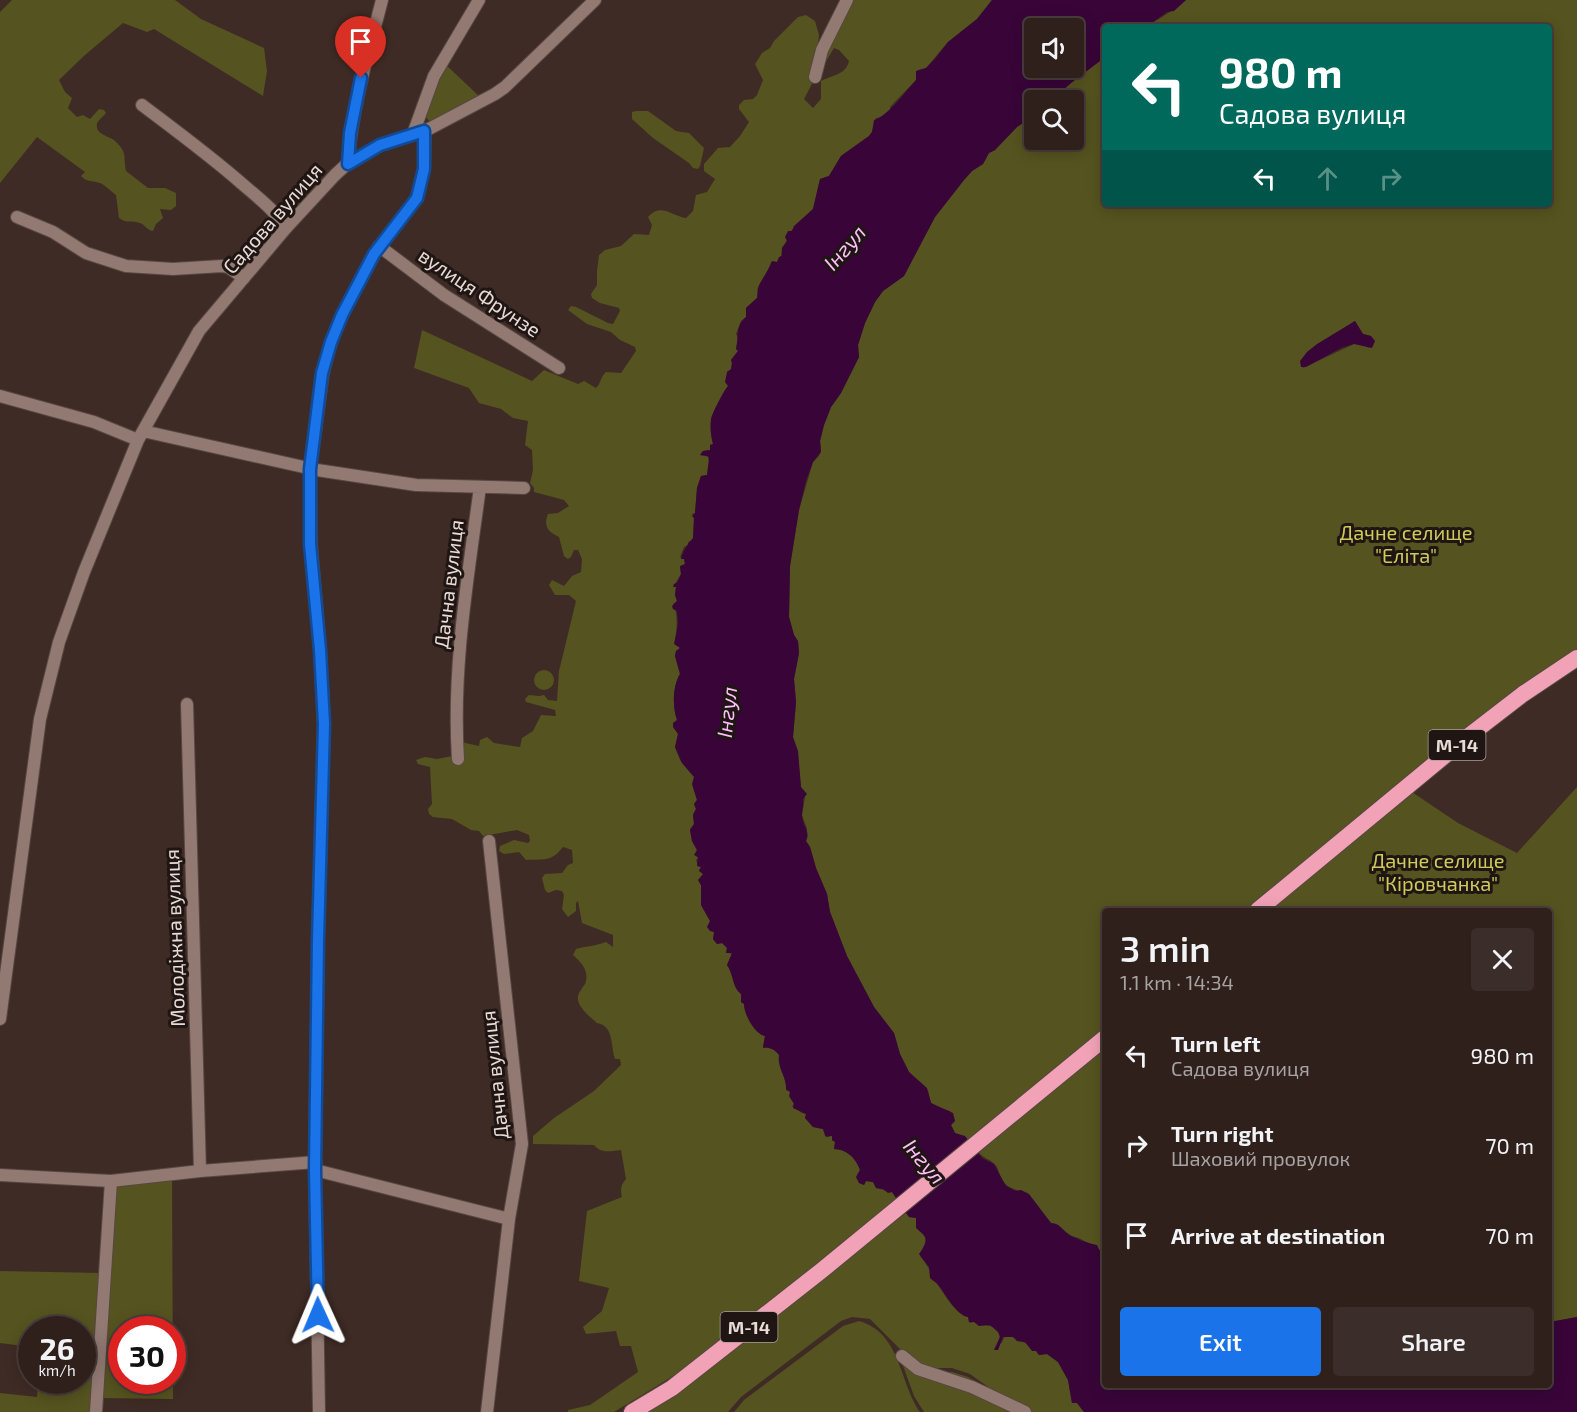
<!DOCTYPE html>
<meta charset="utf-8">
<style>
body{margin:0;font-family:"Exo 2",sans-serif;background:#3b2d29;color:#f1f3f6;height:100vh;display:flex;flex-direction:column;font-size:22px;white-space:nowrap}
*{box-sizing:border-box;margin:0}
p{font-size:20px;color:#a7a3a3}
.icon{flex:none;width:33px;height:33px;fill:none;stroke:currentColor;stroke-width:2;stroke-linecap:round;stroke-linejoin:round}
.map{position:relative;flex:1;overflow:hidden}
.sheet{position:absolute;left:1102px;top:908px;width:450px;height:480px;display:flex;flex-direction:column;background:#2f201c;border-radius:6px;box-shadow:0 3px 15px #0003,0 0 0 2px #4a3e3b}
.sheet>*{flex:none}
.banner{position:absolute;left:1102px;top:24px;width:450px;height:183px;border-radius:6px;box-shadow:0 3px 15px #0003,0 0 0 2px #4a3e3b;background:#00695c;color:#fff;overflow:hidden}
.controls{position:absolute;left:1024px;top:18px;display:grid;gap:12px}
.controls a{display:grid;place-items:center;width:60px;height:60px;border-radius:6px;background:#2f201c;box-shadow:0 3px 15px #0003,0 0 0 2px #4a3e3b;font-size:30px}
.speed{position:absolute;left:18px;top:1316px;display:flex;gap:12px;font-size:30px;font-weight:700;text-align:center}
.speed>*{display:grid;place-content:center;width:78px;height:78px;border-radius:50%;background:#2f201c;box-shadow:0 3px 15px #0003,0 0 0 2px #4a3e3b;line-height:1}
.speed small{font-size:15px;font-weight:400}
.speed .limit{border:9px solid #d22;background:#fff;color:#111}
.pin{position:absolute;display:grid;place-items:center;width:51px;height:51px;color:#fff;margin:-62px -26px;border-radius:50% 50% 50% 0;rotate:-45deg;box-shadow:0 0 6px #0007}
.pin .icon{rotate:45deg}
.me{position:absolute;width:66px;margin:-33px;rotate:359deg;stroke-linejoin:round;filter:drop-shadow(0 0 4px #0008)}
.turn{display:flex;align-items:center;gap:21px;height:126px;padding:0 18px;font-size:27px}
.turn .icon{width:78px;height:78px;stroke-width:2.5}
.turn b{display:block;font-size:42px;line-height:51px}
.lanes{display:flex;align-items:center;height:57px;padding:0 18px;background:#0003;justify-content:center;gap:30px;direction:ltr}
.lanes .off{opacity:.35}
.round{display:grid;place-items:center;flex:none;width:63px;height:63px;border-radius:6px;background:#3b2d29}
.summary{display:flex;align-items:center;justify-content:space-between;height:102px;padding:0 18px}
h1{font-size:36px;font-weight:600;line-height:45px}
.button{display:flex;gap:12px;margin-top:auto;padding:12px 18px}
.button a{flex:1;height:69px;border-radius:6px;background:#1a73e8;color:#fff;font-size:24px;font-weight:600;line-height:69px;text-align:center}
.button a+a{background:#3b2d29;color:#f1f3f6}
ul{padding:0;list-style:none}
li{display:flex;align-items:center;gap:18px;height:90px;padding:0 18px}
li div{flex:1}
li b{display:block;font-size:22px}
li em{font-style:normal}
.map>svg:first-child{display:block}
.green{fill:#55531f;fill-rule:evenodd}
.water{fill:#390539;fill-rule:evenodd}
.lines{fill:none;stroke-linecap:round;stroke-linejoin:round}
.minor-casing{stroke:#584742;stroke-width:14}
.highway-casing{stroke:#584742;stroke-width:18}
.minor{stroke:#927a73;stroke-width:12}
.highway{stroke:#f1a2b6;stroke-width:16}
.route-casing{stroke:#114b97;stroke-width:15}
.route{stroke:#1a73e8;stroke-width:10}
.labels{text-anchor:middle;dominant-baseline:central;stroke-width:6;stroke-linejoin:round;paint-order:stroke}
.shield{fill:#1f1613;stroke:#ac9f9c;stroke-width:1.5}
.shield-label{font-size:18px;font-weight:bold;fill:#e8dad6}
.street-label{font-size:20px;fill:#e8dad6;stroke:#1f1613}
.park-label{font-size:20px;fill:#cecb5a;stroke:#1f1613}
.water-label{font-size:21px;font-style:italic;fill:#fdbdfa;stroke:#1f1613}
</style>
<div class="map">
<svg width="1577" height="1412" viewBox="0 0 1577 1412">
<rect width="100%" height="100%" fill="#3f2b25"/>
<path class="green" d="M12,0h163l26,19 63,29 3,23 -4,25 -109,-67 -7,3 -24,-9 -38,32 -26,25 6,12 7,6 -4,10 9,9 6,-2 7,4 9,-10 5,1 2,3c-2,3 -9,8 -9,11 -2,10 12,12 17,16 14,13 9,15 12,31l22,17h17l11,5v13l-5,4 -11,-1 3,9 -7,6 -3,7c-7,-1 -7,-6 -13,-8 -8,-3 -13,1 -21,-5l-3,-23c-4,-3 -11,-10 -16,-12 -8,-3 -12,0 -19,-7l4,-4 -48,-35 -37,46v-171z
M850,0h142l-15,19 -29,23 -22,26 -8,2 -2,10 -26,27v4l-8,6 -6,1 -4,14 -3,4 -28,20 -12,20 -9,3 -7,30 -23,23 -4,10 -4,6 -1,8 -4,6h-6c-5,15 -12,19 -14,36l-11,10v9l-5,4 -5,13 2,4 -2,11 2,2 -7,9 1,3 -1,7 -4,2 1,14c-2,2 -17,31 -17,34 -1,8 0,16 2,24l-3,1v5l-7,1 -3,4 9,2 -2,18 -6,1 -4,12 -2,25 -3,1 2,4 -1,22 -5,2v3l-4,2 -4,10 4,2 1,5 -5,3 1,7 -8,13h3l-1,8 2,6 -4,3c8,15 -1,30 7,44l-4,3 -1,5 5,18c-7,11 -8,32 -3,46l-4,5 5,9 -3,13 5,13 14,17 -1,10 4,13 -3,4 2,5 -3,5 1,10 -4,5 2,12 5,9 -1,6 2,2 -2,2 2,6 3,1 -2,3 4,4 -4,8 2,3v20l9,16 -3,6 8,6 -2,6 4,5 6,-1 4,5 -1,4 6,2 -5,11c7,10 5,22 14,29v8l3,2c0,10 10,30 21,32l-2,10 12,4 4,5c0,14 8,23 7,35l4,2 4,12 -2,2 10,7 4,1 -1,4 8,9 10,2 2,7h8l-1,4 3,2 -1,7c12,0 22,8 26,21l-3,5 2,8 5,2 2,-4 7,1 3,6 16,4 6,9 -215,169 -69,42h-46v-2l22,-5 48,-33 -7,-26h-11l-4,-15 -30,3 -3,-7 19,-16 7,-23 -30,-7 8,-70 35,-14c-2,-7 -1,-13 4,-18l-5,-29c-10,1 -20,4 -27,-5l-61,-1v-8l21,-18 40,-27 27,-26 -1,-6h-5l-1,-3c-3,-13 -1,-30 -17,-33 -7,-6 -21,-17 -19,-27 1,-4 5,-9 7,-12 5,-13 -4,-22 -12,-29l3,-6c10,-3 20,-3 30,-7l7,5v-12l-31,-12 -4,-22 -2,2v8l-8,6 -6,-8 2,-14 -2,-4 -6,-1 -8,3 -3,-3 -3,-12 3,-4 17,-1 6,-8 5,-2 -1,-13 -9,-3c-11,15 -20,12 -37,13l-7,-8 -15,2 -5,-3 1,-5 14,-6 14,3 2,-2 -1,-6 -12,-5 -34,6 -4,-5 -8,-1 -19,-11 -19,-2 -4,-3 -1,-5 4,-5 -2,-37 -12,-3 -2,-4 9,-3 12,2 15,-3v-16l27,6 1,-6 7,-3 7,6 26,4 2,-9 11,-7 8,-16 15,1 -1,-6 -29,-8 -1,-3 4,-4 10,1 5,-1 4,5 9,1 2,-30 17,-70 -7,-6h-14l-6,-10 3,-5 12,6 8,-10 9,-4 1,-13 -4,-9h-4l-3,7 -3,2 -4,-3 -5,-19c-11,-5 -16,-11 -11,-23l10,-1 11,-7 -5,-6 -30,-8v-4l-4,-5 3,-13 -1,-20 -7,-5 3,-24 -15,-3 -12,-9 -22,-6 -10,-15 -55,-20 8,-38 110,51 12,-11 34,14 6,-3 12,7c5,-4 4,-11 10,-16l15,1 15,-22 -1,-4 -15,-7 -9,-8 -24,-8 -19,-14 3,-4 5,1 32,16 5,1 7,-13 -1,-3 -19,-5 -8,-5 -1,-4 6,-9v-14l2,-16 6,-5 16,-4 13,-12 15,1 3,-10 -4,-8c13,-15 24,-1 38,1l7,-7 3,-16 11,-3 8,-13 -11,-8v-7l14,-16 12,-1 10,-11 9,-14 -10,-13v-4l5,-5 9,-1 4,-4 6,-15 -8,-16 7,-11 8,-5 4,-7 24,-24 8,-2 9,6 4,14 -6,47 -9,17 9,9 8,-9v-18c11,-6 25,-6 28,-20l-10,-11 -5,-2 -9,15h-4z
M1186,0h391v653l-326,257h-145l-1,121 -135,111 -15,-9 -4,-8 4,-4 -5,-10 -11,-3 -8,-5 -3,-12 -19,-19 -9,-18 -6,-21 -20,-26 -27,-51 -17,-44 -3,-18 -11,-26 -6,-21 -4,-6 1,-12 -5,-14 3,-18 -4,-10 -3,-31 -5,-19 3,-35 -2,-23 5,-26 -1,-11 -4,-7 -5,-18 1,-51 9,-56 14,-48 6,-6 2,-8 -1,-7 4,-16 7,-18 10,-14 18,-36 -1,-12 7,-22 10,-21 8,-11 21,-15 31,-59 29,-37 8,-9 11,-7 6,-11 6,-3 22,-23 18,-12v25h39v-40h-22l19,-17 34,-27 1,148h444v-177h-404c14,-9 27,-16 40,-27zM1355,321l8,13 8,2 -2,12 -7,-4h-8l-51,24 4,-16z
M443,62l38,36 -51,24 -6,-7z
M636,111h12l28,20 13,2 15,15 -4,18 -2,3 -5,-1 -4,-5 -36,-25 -21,-19v-7z
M534 680a10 10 0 1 1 20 0a10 10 0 1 1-20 0Z
M1577,787v530l-27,5v-412h-286l145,-120 49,33 59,30z
M1105,1045v214l-5,-9 -21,-12 -8,-2 -14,-12 -6,-1 -24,-30c-12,-4 -21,-4 -27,-17 -1,-3 -2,-7 -3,-9 -5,-8 -12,-7 -19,-15z
M172,1176l1,223 -74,-1 14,-215zM122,1329h50v51h-50z
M906,1213l3,4 7,1 3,13c12,5 4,16 1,25 14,16 27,54 48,61l1,5 2,1 2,-1 21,5 6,7 -1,7 2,3 4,-8 10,1 2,4c8,0 18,7 22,14l8,-1 11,8 10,18 4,23h5l7,9h-54l-39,-23 -21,-15 -18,-6h-25l-18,-10 -39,-39 -18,-2 -11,4 -100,76 -13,15h-88l94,-65z
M0,1271l101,2 -8,139h-93v-19l37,4 1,-17h44v-51h-50l-1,18 -31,-4z
M859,1321c42,12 40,61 61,91h-186l10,-12 99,-74z
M898,1352l10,9 34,11h10l16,5 56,35h-100l-10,-16z"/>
<path class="water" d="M992,0h194l-12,11 -7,1 -21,15h-40l-2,31 -33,25 -19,17h-17v15l-18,12 -22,23 -6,3 -6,11 -11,7 -8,9 -29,37 -31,59 -21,15 -8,11 -10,21 -7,22 1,12 -18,36 -10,14 -7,18 -4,16 1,11 -8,10 -7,19 -7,29 -9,56 -1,51 5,18 4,6 1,12 -5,26 2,23 -3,35 5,14 3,36 6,7 -4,5c1,7 -1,10 -1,16 0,11 9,16 4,26l4,6 6,21 11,26 3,18 17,44 27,51 20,26 6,21 9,18 18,16 4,15 22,10 2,8 -4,4 4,8 10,3 17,22 12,6 12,22 10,5 5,-1 8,4 22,29c9,1 10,6 17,11 8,5 20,9 29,11l5,11 3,3 1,125h444v-62l27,-5v95h-493l-7,-9h-5l-4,-23 -10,-18 -11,-8 -8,1 -3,-4h-4l-7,-9 -8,-1 -4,-4h-10l-5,13h-4l6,-13 -2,-5 -8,-7 -11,1 -5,-4h-5l-1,-5c-11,-1 -23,-24 -30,-32 -2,-3 -5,-4 -8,-7l-1,-11 -10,-13c10,-14 9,-16 -3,-26v-10l-7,-1 -17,-25 -4,1 -5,-4 -7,-1 -3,-6 -7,-1 -2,4 -5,-2 -3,-6 4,-7c-4,-12 -14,-21 -26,-21l1,-7 -3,-2v-4l-6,1 -3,-8 -10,-2 -8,-9 1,-4 -13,-6 1,-4 -5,-8 1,-4 -4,-3c1,-12 -9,-20 -7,-34 -5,-6 -9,-8 -16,-7l2,-12c-10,-2 -21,-22 -21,-32l-3,-2v-8c-9,-7 -7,-19 -14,-29l5,-12h-6l1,-5 -5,-5 -5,1 -4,-5 1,-7 -4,-1 -3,-4 3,-6 -9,-16v-20l-3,-5 5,-6 -4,-3 2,-4 -4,-1 1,-9 -4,-2 3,-5 -5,-9 -2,-11 4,-6 -1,-9 3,-6 -2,-5 3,-4 -5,-16 2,-7 -12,-14 -7,-16 3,-13 -5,-7v-4l4,-3c-5,-14 -4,-35 3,-46l-5,-18 1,-5 4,-3 -6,-4 4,-20 -1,-13 -4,-2 -1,-3 5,-5 -2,-6 1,-8h-3l1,-3 3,-1 4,-9 -1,-8 5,-2 -1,-5h-3c3,-10 6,-14 12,-21l1,-20 -2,-2 3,-3 2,-25 4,-12 6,-1 2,-14 -1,-5 -8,-1 3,-4 7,-1v-5l3,-1c-2,-8 -3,-16 -2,-24 0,-5 13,-30 17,-34l-3,-4 2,-10 4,-3 1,-6 -1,-3 7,-9 -2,-2c3,-12 -1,-23 10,-32v-9l11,-10c1,-3 0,-7 1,-10 3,-9 11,-17 14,-27l5,1 2,-5 3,-1v-8l5,-7 -2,-4 3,-6h4l2,-5 19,-17 7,-30 9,-3 12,-20 28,-20 3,-4 2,-12c14,-4 31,-28 42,-40v-9l10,-3 8,-8 14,-18 29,-23zM1035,28h39v40h-39z
M1355,321l8,13 8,2 4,5 -3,7 -18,-4 -13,4 -35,19h-5l-1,-6 7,-9 10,-8z"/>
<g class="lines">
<g class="minor-casing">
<path id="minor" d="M815,77l7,-27 25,-50
M142,105c33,25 67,50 98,77 16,14 35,28 46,46
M413,134l21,-58 45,-76
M348,163c4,-56 20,-108 34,-163
M17,217l36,15 33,21 40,13 47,3 49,-3 6,1 16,11
M379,246l65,49 115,73
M0,396l94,26 44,18
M143,431l174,39 99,15 108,3
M187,704l13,467
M458,759c-6,-91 10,-182 22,-272
M0,1019l40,-300 19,-77 25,-70 54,-132 61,-109 87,-103 49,-53 13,-12 32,-18 45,-14 70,-37 10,-7 90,-87
M315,1170l194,49
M0,1175l111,6 89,-10 116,-9
M902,1356l16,13 54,18 53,25
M96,1412l15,-231
M319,1412l-4,-242 3,-230 6,-216 -4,-74 -9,-106 -1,-75 13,-96 8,-31 11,-27 32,-61 43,-56 7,-29 1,-38
M487,1412l22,-193 13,-75 -33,-303"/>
</g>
<g class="highway-casing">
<path id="highway" d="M1258,910l208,-172 57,-44 54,-36
M632,1412l40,-24 149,-117 285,-234"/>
</g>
<use href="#minor" class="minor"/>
<use href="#highway" class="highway"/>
</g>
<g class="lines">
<g class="route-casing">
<path id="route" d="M318,1315l-3,-145 3,-230 6,-216 -4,-74 -10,-106v-75l12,-96 9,-31 11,-27 32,-61 43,-56 7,-29v-38l-44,14 -32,19 2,-31 11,-55"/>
</g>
<use href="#route" class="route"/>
</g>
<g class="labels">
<g class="shield">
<rect x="1428.5" y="730" width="57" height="30" rx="4.5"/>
<rect x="720.5" y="1312" width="57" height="30" rx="4.5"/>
</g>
<g class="shield-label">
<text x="1457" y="745">М-14</text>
<text x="749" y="1327">М-14</text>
</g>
<g class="street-label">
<text transform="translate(272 218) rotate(-49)">Садова вулиця</text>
<text transform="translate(480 292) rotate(34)">вулиця Фрунзе</text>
<text transform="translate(448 584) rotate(-83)">Дачна вулиця</text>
<text transform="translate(174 938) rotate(-92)">Молодіжна вулиця</text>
<text transform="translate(494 1075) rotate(-96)">Дачна вулиця</text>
</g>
<g class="park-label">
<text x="1406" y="532">Дачне селище<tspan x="1406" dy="23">"Еліта"</tspan></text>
<text x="1438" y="860">Дачне селище<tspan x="1438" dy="23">"Кіровчанка"</tspan></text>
</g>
<g class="water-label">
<text transform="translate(844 247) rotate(-49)">Інгул</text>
<text transform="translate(726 712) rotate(-84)">Інгул</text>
<text transform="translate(925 1161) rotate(50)">Інгул</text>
</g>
</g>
</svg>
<div class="controls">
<a><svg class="icon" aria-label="sound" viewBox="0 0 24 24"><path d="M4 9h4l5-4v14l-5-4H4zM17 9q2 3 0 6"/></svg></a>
<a><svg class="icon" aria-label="search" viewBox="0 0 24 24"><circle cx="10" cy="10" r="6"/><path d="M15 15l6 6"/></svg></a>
</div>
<div class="speed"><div>26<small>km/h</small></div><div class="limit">30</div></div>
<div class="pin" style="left:361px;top:78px;background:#d93025"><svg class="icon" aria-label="arrive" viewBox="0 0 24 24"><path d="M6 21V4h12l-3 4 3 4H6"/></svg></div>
<svg class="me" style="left:318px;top:1315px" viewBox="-20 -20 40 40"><path d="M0-17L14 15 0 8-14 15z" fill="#1a73e8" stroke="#fff" stroke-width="4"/></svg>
<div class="banner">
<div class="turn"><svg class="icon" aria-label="left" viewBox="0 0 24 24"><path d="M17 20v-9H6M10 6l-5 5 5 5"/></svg><div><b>980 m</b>Садова вулиця</div></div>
<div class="lanes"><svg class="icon" aria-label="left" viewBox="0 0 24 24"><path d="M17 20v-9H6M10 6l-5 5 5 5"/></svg><svg class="icon off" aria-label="ahead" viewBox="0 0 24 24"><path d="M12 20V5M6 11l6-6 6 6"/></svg><svg class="icon off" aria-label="right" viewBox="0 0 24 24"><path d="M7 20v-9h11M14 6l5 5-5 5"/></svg></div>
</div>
<section class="sheet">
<div class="summary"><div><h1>3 min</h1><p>1.1 km · 14:34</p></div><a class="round"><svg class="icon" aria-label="close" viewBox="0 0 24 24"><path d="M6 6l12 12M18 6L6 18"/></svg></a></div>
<ul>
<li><svg class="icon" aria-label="left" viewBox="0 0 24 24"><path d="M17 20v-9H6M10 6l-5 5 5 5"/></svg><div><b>Turn left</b><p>Садова вулиця</p></div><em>980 m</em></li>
<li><svg class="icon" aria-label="right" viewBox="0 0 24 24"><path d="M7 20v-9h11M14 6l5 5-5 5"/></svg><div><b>Turn right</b><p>Шаховий провулок</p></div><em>70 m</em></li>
<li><svg class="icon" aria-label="arrive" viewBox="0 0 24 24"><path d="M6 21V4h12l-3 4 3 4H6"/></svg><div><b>Arrive at destination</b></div><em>70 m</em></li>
</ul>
<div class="button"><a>Exit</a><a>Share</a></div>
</section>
</div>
